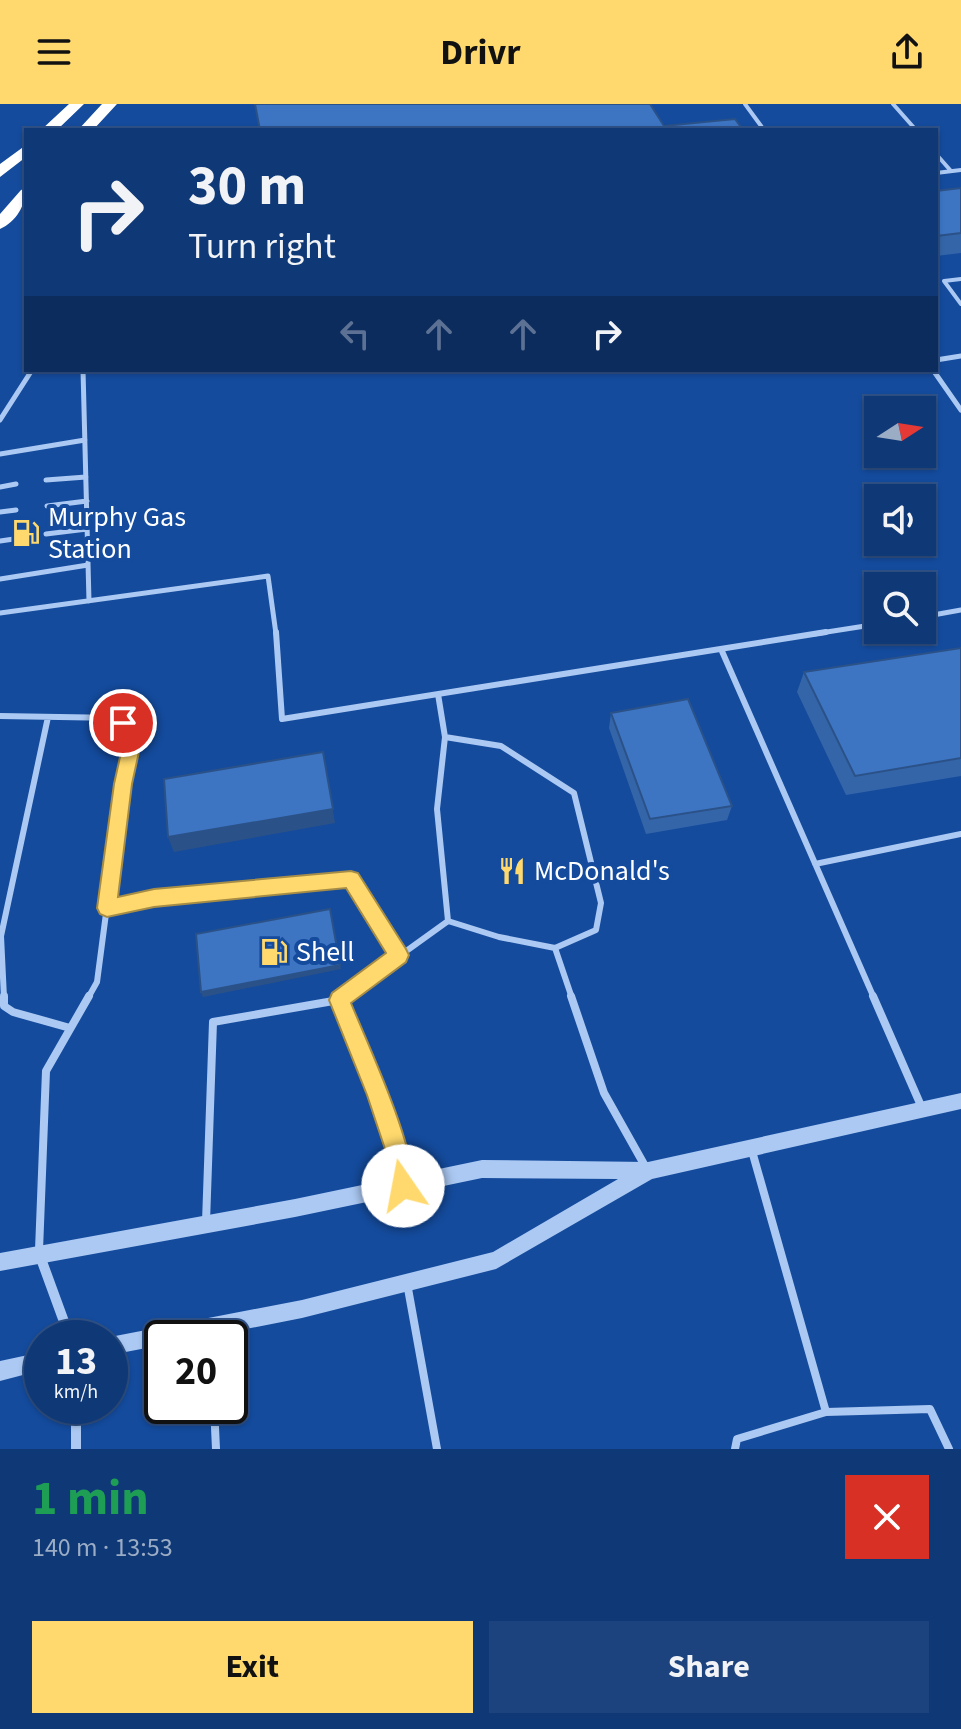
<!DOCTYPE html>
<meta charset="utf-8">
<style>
body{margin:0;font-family:"Source Sans 3",sans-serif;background:#1d437e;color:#f1f3f6;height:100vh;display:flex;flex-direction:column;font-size:30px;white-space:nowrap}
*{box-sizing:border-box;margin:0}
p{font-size:26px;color:#9bacc5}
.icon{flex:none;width:44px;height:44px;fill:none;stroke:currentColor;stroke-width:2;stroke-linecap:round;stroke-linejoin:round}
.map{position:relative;height:1345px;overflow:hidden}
.sheet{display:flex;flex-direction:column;background:#0f3876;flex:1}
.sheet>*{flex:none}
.top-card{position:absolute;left:24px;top:24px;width:914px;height:244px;border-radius:0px;box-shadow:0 2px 6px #0004,0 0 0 2px #2f5288;background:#0f3876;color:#f1f3f6;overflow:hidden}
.needle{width:52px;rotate:78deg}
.buttons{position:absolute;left:864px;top:292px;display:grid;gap:16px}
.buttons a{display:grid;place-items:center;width:72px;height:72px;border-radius:0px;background:#0f3876;box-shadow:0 2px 6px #0004,0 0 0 2px #2f5288;font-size:40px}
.speed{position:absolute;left:24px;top:1216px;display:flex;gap:16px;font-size:40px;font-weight:700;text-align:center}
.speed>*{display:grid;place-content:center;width:104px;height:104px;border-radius:50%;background:#0f3876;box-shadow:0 2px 6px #0004,0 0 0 2px #2f5288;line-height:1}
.speed small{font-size:20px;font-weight:400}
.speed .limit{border:4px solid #111;border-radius:12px;background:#fff;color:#111}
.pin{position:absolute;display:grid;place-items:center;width:68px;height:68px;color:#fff;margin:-34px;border:4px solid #fff;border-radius:50%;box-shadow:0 2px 8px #0007}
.me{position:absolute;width:88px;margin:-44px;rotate:348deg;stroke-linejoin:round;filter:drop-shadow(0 0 6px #0008)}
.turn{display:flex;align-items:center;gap:28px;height:168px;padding:0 32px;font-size:36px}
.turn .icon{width:104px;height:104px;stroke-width:2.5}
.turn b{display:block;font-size:56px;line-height:68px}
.lanes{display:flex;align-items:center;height:76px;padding:0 32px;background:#0003;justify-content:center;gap:40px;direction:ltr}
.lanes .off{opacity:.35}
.round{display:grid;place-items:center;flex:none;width:84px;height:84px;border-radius:0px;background:#1d437e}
.overview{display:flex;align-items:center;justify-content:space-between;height:136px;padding:0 32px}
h1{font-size:48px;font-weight:700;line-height:60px;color:#1e9e55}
.primary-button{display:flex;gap:16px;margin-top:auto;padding:16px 32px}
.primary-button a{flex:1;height:92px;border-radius:0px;background:#ffd96d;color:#111;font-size:32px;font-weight:700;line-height:92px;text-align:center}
.primary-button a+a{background:#1d437e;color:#f1f3f6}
header{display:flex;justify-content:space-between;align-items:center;height:104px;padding:0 32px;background:#ffd96d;color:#111;font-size:36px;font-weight:700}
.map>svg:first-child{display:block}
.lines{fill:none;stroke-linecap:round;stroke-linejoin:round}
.service-far3{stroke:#abc9f3;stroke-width:4}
.service-far2{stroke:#abc9f3;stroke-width:5}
.service-far1{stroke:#abc9f3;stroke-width:6}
.service{stroke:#abc9f3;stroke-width:8}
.minor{stroke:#abc9f3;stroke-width:10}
.tertiary{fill:#abc9f3;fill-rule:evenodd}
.motorway{fill:#fff;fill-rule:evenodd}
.wall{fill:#3465a8}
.shaded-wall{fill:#2b5288}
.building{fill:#3d75c3;stroke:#2b5288;stroke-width:2}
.route{fill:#ffd96d;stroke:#a68d47;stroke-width:2}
.labels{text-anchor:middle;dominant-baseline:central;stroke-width:8;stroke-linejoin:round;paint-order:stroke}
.poi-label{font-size:28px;fill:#fff;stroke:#144b9d;text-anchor:start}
</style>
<header><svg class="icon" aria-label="menu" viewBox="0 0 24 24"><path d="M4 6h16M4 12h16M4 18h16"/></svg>Drivr<svg class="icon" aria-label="share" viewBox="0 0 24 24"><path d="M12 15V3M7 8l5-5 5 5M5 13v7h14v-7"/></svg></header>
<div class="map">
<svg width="961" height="1345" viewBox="0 0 961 1345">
<rect width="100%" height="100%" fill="#144b9d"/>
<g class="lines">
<path class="service-far3" d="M745,0l19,26
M893,0l23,26
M936,50l15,17
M936,69l25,-3
M961,175l-17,2 17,23"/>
<path class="service-far2" d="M936,256l25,-4
M83,266l6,231
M933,266l28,40
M0,316l32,-50
M0,350l85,-14
M46,376l40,-3
M0,383l16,-3
M47,402l40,-5
M0,408l16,-2
M46,430l41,-5
M0,437l14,-2
M0,475l88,-14
M0,509l268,-37 8,58
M922,513l39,-7
M814,530l64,-10"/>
<path class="service-far1" d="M276,528l6,87 544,-87
M721,545l153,349
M438,590l7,43
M0,612l118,2 15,20 -10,46 -26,198 -9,16
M445,633l56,9 73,47 27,110 -5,27 -41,18 -56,-11 -51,-16 -11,-112z
M815,760l146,-30
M107,804l47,-10 197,-19 48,76
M555,844l17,50
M4,894l-3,-62 47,-219
M341,894l107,-77"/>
<path class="service" d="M4,892v10l9,6 57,16
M344,892l-5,4 45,113 18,70
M571,892l33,97 41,73
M873,892l49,112
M752,1047l74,261
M206,1118l7,-200 126,-22
M39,1146l7,-179 43,-75
M407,1179l30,166
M214,1302l2,43
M735,1345l2,-10 89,-27 104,-3 19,40"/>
<path class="minor" d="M40,1152l30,82
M76,1302v43"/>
<path class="tertiary" d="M961,989v16l-309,70 -156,90 -194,49 -102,20h-38v7l-52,10v-17h-3l3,-1 192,-37 191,-48 125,-73 -136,-1 -187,39 -295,54v-18l295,-54 187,-39 166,2z
M42,1248v18l-42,11v-20z"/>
<path class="motorway" d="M69,0h15l-27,26h-16z
M102,0h15l-24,26h-15z
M26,41v12l-26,20v-13z
M26,84c0,17 -10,34 -26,41v-15l21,-24z"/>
</g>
<path class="wall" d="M961,84v65l-25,3v-65z
M961,544v128l-115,19 -49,-103 7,-20z
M611,609l121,93 -5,14 -81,14 -37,-106z"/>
<path class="shaded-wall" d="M323,648l12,71 -161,29 -6,-15z
M330,805l11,60 -138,28 -2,-5z"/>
<path class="building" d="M255,0h395l14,22 71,-7 8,11h-483z
M961,84v45l-25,3v-45z
M961,544v110l-106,18 -51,-104z
M688,595l44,107 -82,13 -39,-106z
M323,648l10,57 -165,28 -4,-58z
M330,805l10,56 -139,27 -5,-58z"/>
<path class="route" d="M123,612l7,2 12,20 -10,46 -14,113 36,-8 197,-18 7,2 48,76 3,6 -3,7 -55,41c14,35 73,160 60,191l-8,3 -8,-3 -8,-39 -20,-60 -38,-95 3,-7 54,-40 -40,-65 -192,19 -47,10 -7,-3 -3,-6 17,-124 10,-45 -9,-16z"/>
<defs>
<g id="fuel-bare" transform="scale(2.16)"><path d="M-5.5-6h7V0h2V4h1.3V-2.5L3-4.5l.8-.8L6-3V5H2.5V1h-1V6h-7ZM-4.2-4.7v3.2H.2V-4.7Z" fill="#ffd96d" stroke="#144b9d" stroke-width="2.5" paint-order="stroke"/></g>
<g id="restaurant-bare" transform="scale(2.16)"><path d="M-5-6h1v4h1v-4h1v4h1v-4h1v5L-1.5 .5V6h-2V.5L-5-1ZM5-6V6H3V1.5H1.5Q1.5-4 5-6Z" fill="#ffd96d" stroke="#144b9d" stroke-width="2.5" paint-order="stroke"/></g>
</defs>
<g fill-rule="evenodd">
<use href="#fuel-bare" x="26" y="429"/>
<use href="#restaurant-bare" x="512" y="767"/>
<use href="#fuel-bare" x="274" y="848"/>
</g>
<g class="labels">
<g class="poi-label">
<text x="48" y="413">Murphy Gas<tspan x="48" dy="32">Station</tspan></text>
<text x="534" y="767">McDonald's</text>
<text x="296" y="848">Shell</text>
</g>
</g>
</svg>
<div class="buttons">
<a><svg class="needle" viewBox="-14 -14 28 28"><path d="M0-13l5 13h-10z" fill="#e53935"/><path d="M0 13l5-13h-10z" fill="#9bacc5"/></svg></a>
<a><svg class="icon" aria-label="sound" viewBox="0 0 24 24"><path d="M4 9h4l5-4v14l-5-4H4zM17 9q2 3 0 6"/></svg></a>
<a><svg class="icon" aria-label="search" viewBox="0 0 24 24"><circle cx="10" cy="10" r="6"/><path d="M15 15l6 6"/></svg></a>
</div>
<div class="speed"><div>13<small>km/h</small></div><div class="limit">20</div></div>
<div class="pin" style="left:123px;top:619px;background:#d93025"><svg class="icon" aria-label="arrive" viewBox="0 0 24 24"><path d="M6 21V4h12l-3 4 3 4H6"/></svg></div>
<svg class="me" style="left:403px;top:1082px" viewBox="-20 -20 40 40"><circle r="19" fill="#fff"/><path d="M0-13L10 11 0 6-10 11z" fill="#ffd96d"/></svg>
<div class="top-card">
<div class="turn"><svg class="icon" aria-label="right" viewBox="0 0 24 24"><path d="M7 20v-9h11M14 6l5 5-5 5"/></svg><div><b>30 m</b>Turn right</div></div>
<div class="lanes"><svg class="icon off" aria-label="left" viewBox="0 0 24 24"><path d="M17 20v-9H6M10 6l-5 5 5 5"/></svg><svg class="icon off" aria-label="ahead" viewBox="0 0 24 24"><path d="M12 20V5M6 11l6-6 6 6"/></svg><svg class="icon off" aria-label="ahead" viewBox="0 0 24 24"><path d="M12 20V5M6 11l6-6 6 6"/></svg><svg class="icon" aria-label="right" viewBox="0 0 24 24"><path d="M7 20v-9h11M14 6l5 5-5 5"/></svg></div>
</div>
</div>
<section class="sheet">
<div class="overview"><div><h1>1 min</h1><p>140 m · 13:53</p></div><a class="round" style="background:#d93025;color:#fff"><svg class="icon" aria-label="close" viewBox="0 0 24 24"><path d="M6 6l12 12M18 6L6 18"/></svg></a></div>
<div class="primary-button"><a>Exit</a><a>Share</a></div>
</section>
